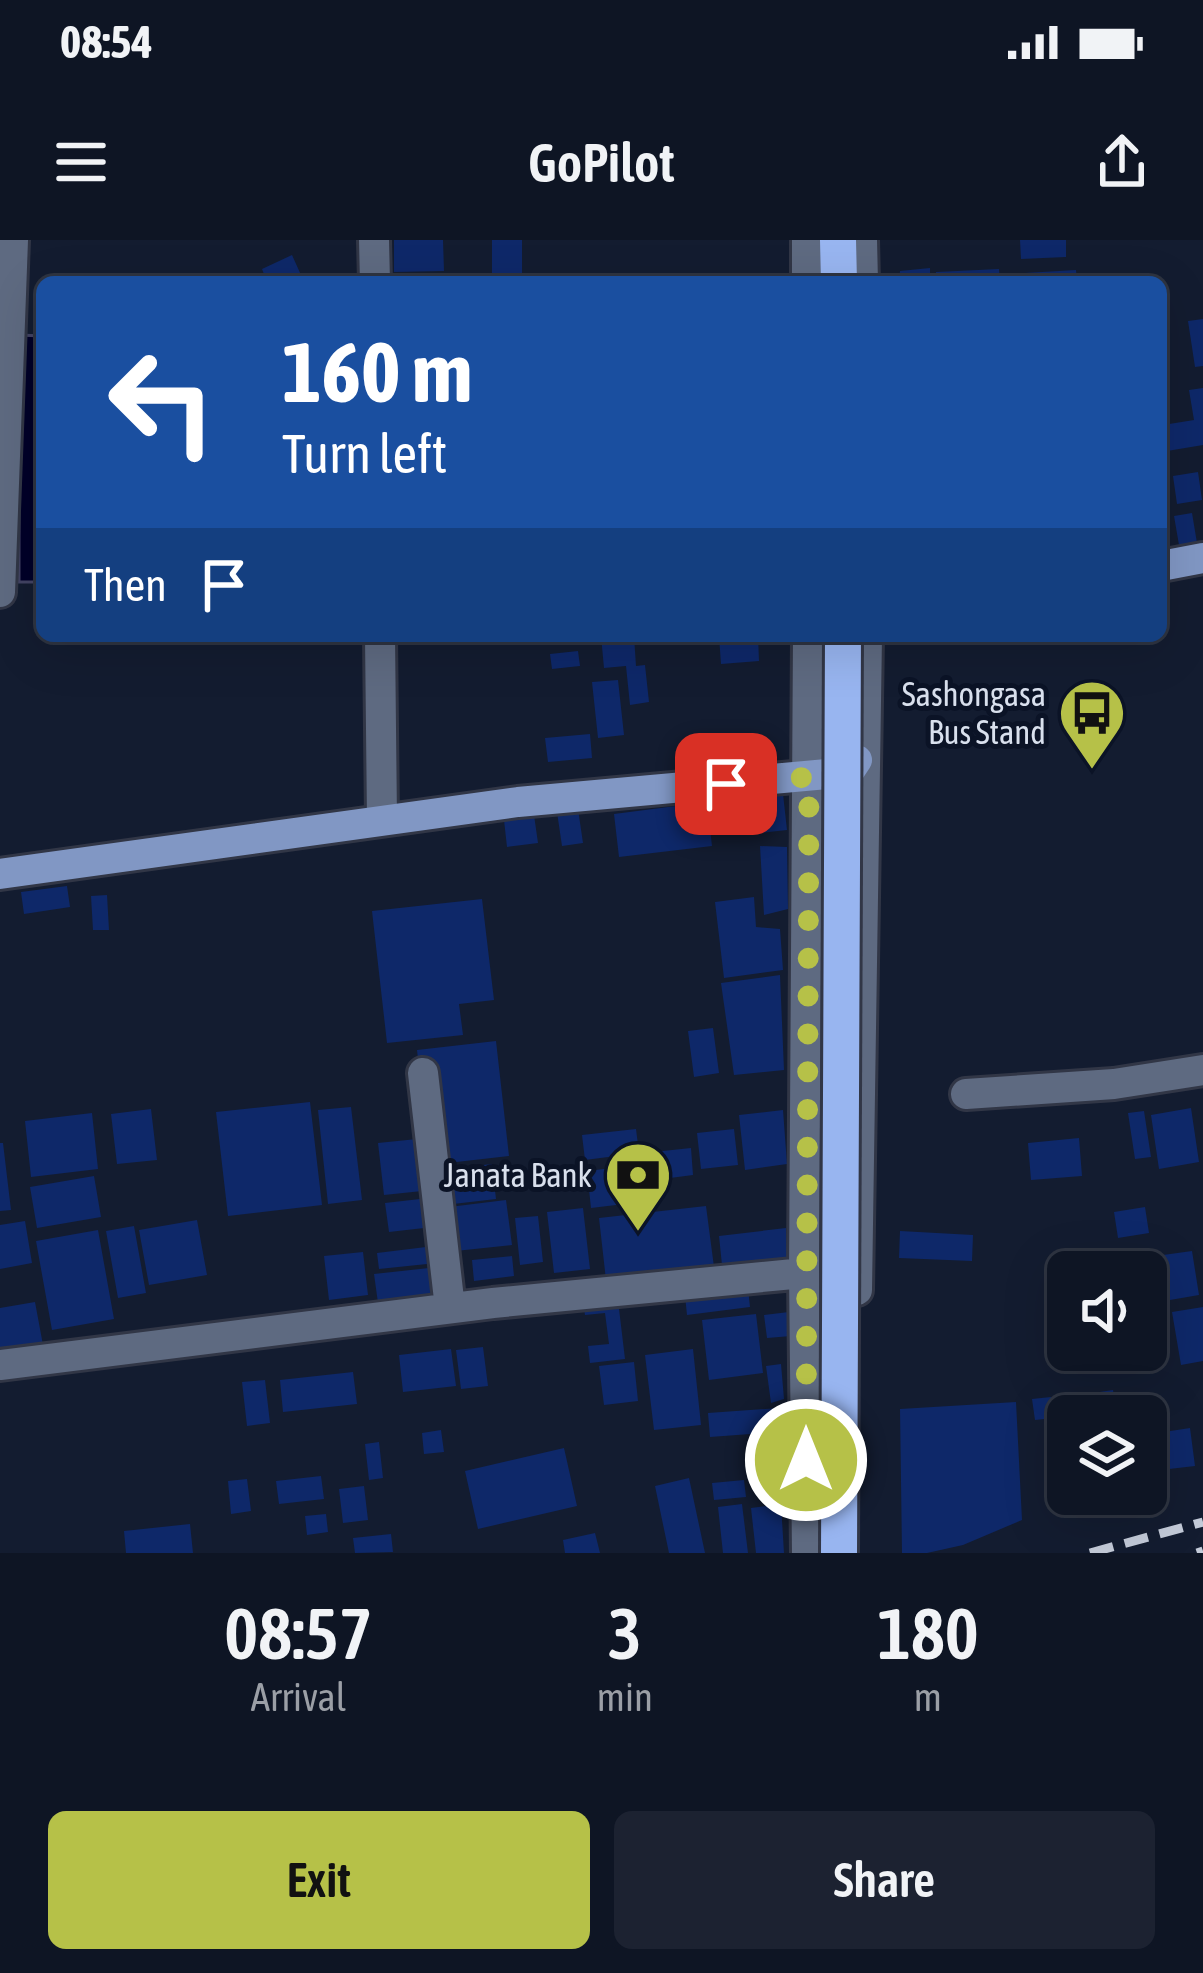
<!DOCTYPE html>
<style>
body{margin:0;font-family:"Asap Condensed",sans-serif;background:#1c2231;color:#f1f3f6;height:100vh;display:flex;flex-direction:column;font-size:45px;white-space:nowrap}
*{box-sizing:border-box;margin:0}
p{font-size:39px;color:#9b9fa6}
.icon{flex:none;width:66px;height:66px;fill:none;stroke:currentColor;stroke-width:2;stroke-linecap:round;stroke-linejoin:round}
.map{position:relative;height:1313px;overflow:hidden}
.panel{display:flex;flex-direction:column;background:#0e1524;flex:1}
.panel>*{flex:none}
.banner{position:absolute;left:36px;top:36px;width:1131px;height:366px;border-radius:18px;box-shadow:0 12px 48px #0002,0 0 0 3px #2e3441;background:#1a4fa0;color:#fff;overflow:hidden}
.buttons{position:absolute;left:1047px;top:1011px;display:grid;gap:24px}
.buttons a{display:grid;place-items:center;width:120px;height:120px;border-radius:18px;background:#0e1524;box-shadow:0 12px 48px #0002,0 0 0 3px #2e3441;font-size:60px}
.pin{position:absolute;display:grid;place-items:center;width:102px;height:102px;color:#fff;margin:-51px;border-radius:24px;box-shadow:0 6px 18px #0006}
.me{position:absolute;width:132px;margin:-66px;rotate:0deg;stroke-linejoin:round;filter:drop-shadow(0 0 9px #0008)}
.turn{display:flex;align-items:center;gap:42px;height:252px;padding:0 48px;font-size:54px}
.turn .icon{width:156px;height:156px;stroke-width:2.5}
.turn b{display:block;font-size:84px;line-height:102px}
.then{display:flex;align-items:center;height:114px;padding:0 48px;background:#0003;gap:24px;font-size:45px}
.eta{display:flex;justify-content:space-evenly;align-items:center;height:204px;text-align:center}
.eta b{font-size:72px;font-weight:600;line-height:84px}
.action{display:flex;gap:24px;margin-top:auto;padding:24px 48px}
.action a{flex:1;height:138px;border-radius:18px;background:#b6c148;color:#111;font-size:48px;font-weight:600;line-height:138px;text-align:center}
.action a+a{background:#1c2231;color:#f1f3f6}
.status{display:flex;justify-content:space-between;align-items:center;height:84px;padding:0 60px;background:#0e1524;direction:ltr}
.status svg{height:33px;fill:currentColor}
header{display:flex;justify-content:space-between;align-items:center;height:156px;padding:0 48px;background:#0e1524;font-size:54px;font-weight:600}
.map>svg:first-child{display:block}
.water{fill:#010028;stroke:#424363;stroke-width:3}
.building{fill:#0e2869}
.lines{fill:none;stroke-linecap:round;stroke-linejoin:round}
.minor-casing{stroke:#313646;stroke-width:36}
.major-casing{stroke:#313646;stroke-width:36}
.highway-casing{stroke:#313646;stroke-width:42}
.minor{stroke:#5e6a81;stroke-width:30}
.major{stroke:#8197c4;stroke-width:30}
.highway{stroke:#98b5f0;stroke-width:36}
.rail{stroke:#c4cbd9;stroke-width:9;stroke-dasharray:24 12;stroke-linecap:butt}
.highway-bridge-casing{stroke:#313646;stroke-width:42;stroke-linecap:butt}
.highway-bridge{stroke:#98b5f0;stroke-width:36}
.route{stroke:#b6c148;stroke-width:21;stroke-dasharray:0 37.8}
.labels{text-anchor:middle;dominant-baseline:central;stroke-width:10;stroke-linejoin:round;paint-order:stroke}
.poi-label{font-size:33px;fill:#d9e0ed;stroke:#0b1326;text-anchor:end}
</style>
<div class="status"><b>08:54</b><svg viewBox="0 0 49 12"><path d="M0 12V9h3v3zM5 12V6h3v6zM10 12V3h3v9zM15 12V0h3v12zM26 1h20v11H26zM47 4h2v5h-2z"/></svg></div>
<header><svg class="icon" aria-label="menu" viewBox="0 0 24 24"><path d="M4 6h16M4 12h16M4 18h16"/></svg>GoPilot<svg class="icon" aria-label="share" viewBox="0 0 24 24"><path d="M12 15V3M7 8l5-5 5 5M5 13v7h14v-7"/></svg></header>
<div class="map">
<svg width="1203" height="1313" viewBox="0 0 1203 1313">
<rect width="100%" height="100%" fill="#131c30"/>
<path class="water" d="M19,95l23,1v246h-23z"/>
<path class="building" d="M394,0h49l1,31 -50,1z
M492,0h30v42h-30z
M1020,0h46v17l-45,2z
M292,15l9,20 -15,7h-19l-5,-13z
M930,28v14h-31l1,-11z
M999,29l1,13h-64v-10z
M1076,30l1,12h-71l-1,-8z
M1203,79v47l-8,1 -7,-46z
M1203,148v57l-36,6 -4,-26 31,-5 -5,-30z
M1198,232l4,28 -25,4 -4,-28z
M1192,273l5,30 -18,2 -5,-29z
M601,396h33l2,30 9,-1 4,37 -19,3 -4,-39 -22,2z
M719,396h39l1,25 -38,3z
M578,411l2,15 -28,3 -2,-15z
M618,440l6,55 -26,3 -6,-56z
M590,494l2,24 -44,4 -3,-24z
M783,554l4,36 -28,3 -3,-36z
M707,562l5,44 -93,11 -5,-43z
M578,569l5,34 -21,3 -5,-34z
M534,575l4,28 -31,4 -3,-27z
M760,606l27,1 1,62 -24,6z
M67,646l3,21 -46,7 -3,-22z
M107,655l2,35h-16l-2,-34z
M754,657l2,30 24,2 3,41 -59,8 -9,-76z
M482,659l12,101 -35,4 4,31 -76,8 -15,-132z
M780,735l4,95 -50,5 -13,-92z
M713,788l6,45 -25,4 -6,-46z
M496,801l13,115 -79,9 -13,-115z
M310,862l12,103 -94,11 -12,-104z
M351,867l11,93 -34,4 -10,-94z
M1191,868l8,54 -40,7 -8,-54z
M151,869l6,51 -40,4 -6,-50z
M783,870l4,54 -42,6 -6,-55z
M1144,871l7,46 -16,2 -7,-46z
M92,873l6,56 -67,8 -6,-56z
M636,889l3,24 -54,7 -3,-25z
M734,889l4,36 -37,4 -4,-36z
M1079,898l3,38 -51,4 -3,-37z
M417,899l5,52 -38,4 -6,-52z
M0,903h3l8,67 -11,1z
M691,908l2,27 -46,6 -3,-28z
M492,924l4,35 -60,7 -4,-35z
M637,925l4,37 -50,6 -4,-37z
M94,936l7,41 -64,11 -7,-41z
M420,959l4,29 -35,4 -4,-29z
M506,960l6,45 -66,7 -5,-44z
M706,966l8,61 -108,13 -7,-62z
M1145,967l4,26 -31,5 -4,-26z
M583,968l7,61 -36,4 -7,-61z
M538,976l5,46 -23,3 -5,-47z
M197,980l10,55 -58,10 -10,-55z
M25,981l7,42 -32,6v-44z
M134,986l12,67 -28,5 -12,-67z
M786,988l1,30 -65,7 -3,-29z
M98,990l16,89 -62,11 -16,-89z
M900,991l73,4 -1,26 -73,-3z
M426,1007l1,17 -48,5 -2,-16z
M1192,1011l7,44 -29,5 -7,-45z
M363,1012l5,43 -39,5 -5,-44z
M1155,1013l8,50 -17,2v-33h-16l-2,-15z
M512,1016l2,20 -40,5 -2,-21z
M429,1028l3,29 -54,6 -4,-29z
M747,1039l3,28 -63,8 -3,-29z
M617,1052l8,67 -35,4 -2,-17 21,-2 -4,-31 -20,2 -3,-19z
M35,1062l8,43 -43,8v-45z
M1203,1067v54l-22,4 -9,-53z
M789,1072l2,24 -24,2 -3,-23z
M756,1074l7,59 -54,7 -7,-60z
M483,1107l5,39 -27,3 -5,-39z
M451,1109l5,37 -53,6 -4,-37z
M693,1109l8,76 -47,5 -9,-75z
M634,1122l4,39 -34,4 -5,-39z
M781,1124l3,35 -13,4 -5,-37z
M353,1132l4,32 -74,8 -3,-32z
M265,1140l5,43 -23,3 -5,-44z
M1113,1150l4,26h-49l-3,17 -5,-35z
M1051,1157l3,21 -19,2 -3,-21z
M1016,1162l6,118 -59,25 -36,8h-25l-2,-144z
M778,1168l1,24 -69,5 -2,-24z
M1190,1188l5,38 -26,3 -5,-37z
M441,1190l3,22 -20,2 -2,-21z
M1159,1195l7,44 -14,2 -3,-18 -3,1v-28z
M781,1199l2,50 -27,7 -6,-55z
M379,1202l4,36 -14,2 -4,-36z
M564,1208l13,58 -99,23 -13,-58z
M321,1236l3,23 -45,5 -3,-23z
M689,1238l16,75h-36l-14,-67z
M247,1239l4,32 -20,3 -3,-33z
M744,1240l2,17 -32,3 -2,-17z
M364,1246l4,34 -25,3 -4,-34z
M742,1264l6,49h-25l-5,-46z
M781,1264l3,49h-28l-5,-45z
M326,1274l2,18 -21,3 -2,-19z
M190,1284l3,29h-67l-2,-22z
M595,1293l5,20h-35l-2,-13z
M391,1294l2,18 -38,1 -2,-15z"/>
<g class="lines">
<g class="minor-casing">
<path id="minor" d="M374,0l1,42
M862,0l1,42
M807,42v-42
M0,352l13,-352
M380,396l2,184
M423,833l27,235
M966,854l148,-10 89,-14
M857,1050l10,-654
M0,1125l493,-62 311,-30
M807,1313l-3,-280 4,-637"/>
</g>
<g class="major-casing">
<path id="major" d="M1161,326l42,-8
M0,634l518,-72 331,-30 8,-12"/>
</g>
<g class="highway-casing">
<path id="highway" d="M838,0l1,42"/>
</g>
<use href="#minor" class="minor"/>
<use href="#major" class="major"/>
<use href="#highway" class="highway"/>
<path class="rail" d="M1090,1313l113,-31
M1197,1313l6,-2"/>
<g class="highway-bridge-casing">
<path id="highway-bridge" d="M839,1313l4,-917"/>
</g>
<use href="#highway-bridge" class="highway-bridge"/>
</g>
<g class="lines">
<path class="route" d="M726,544l83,-7 -3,683"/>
</g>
<defs>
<g id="bus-pin" transform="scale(3.45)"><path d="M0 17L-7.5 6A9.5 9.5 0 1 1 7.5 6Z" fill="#b6c148" stroke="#0b1326"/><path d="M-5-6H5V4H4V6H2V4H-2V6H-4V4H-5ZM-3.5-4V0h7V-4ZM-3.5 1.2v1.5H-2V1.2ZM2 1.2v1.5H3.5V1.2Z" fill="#111"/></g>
<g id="bank-pin" transform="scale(3.45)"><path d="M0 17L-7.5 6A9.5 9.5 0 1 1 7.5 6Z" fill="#b6c148" stroke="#0b1326"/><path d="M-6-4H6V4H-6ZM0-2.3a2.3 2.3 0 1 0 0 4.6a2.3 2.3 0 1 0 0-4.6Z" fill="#111"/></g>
</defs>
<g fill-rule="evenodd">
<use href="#bus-pin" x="1092" y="473"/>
<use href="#bank-pin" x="638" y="935"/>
</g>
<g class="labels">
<g class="poi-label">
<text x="1046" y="454">Sashongasa<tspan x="1046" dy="38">Bus Stand</tspan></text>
<text x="592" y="935">Janata Bank</text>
</g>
</g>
</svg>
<div class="buttons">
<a><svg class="icon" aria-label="sound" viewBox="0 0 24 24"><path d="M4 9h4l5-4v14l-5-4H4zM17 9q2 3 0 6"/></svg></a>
<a><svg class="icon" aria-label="layers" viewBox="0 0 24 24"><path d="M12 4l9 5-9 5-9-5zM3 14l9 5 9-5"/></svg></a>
</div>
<div class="pin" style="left:726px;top:544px;background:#d93025"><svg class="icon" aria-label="arrive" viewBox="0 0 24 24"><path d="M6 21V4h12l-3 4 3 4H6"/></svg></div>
<svg class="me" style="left:806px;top:1220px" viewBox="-20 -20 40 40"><circle r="17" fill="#b6c148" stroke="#fff" stroke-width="3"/><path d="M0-11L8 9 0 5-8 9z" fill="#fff"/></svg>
<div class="banner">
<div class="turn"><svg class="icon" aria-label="left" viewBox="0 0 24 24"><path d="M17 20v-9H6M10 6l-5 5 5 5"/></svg><div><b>160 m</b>Turn left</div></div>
<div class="then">Then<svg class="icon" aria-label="arrive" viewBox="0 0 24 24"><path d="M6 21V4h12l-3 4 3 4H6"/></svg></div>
</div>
</div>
<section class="panel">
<div class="eta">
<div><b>08:57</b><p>Arrival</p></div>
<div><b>3</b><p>min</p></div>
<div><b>180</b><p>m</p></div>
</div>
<div class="action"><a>Exit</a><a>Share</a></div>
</section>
